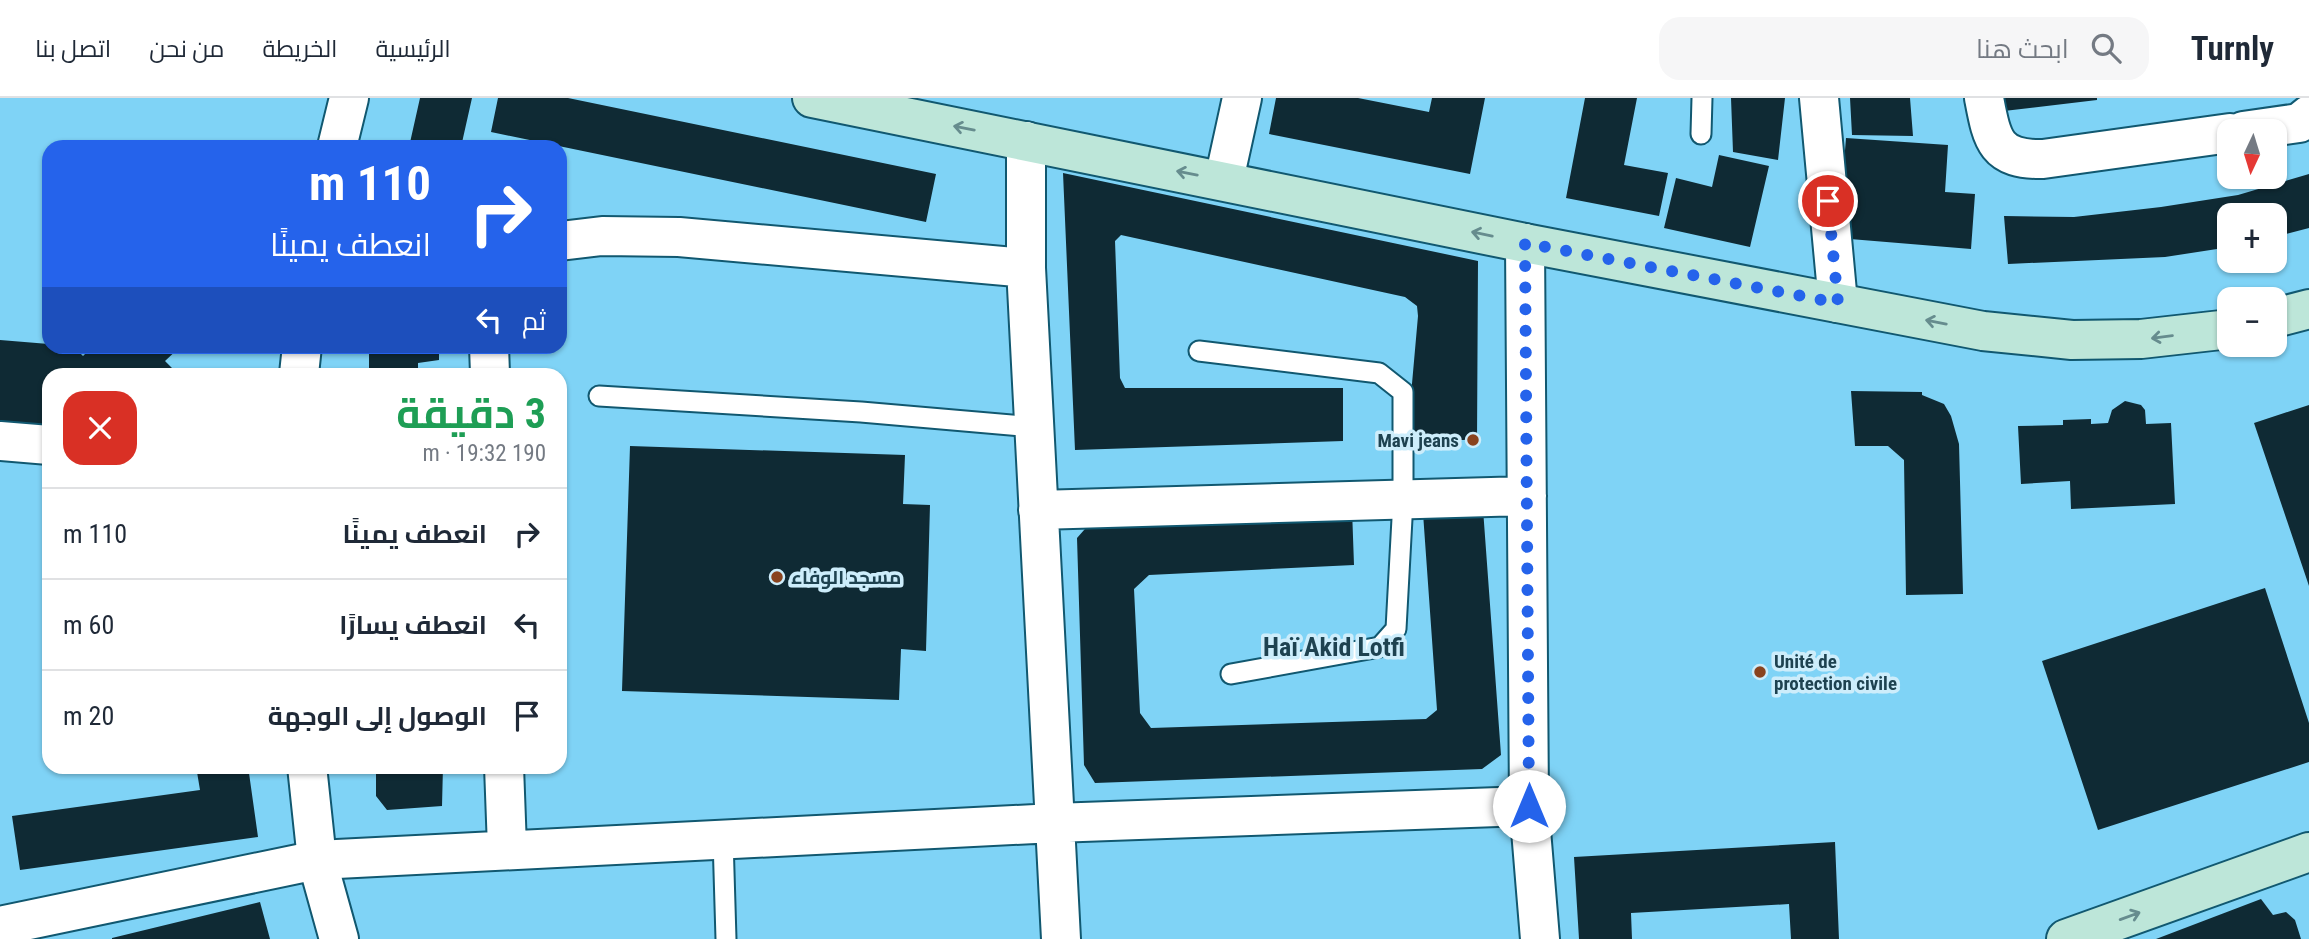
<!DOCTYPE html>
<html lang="ar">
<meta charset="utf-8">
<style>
body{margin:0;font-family:"Roboto Condensed",Cairo,sans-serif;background:#f6f6f7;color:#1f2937;direction:rtl;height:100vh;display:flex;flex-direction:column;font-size:26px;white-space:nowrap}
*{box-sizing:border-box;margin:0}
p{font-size:23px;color:#747a83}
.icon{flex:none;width:38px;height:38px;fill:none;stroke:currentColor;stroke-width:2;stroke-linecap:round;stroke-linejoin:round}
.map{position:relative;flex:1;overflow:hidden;direction:ltr}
.drawer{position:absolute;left:42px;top:270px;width:525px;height:406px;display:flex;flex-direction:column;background:#fff;border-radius:21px;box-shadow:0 2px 5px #0004;direction:rtl}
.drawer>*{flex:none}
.hud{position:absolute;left:42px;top:42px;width:525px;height:214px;border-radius:21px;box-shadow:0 2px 5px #0004;direction:rtl;background:#2563eb;color:#fff;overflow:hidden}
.needle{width:46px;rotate:184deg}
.controls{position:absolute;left:2217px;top:21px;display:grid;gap:14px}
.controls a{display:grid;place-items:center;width:70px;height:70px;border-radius:14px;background:#fff;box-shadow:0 2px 5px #0004;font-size:35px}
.pin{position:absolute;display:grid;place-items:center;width:60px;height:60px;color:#fff;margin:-30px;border:4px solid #fff;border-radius:50%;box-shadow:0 2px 7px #0007}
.me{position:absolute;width:77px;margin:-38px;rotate:0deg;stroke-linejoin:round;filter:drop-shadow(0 0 5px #0008)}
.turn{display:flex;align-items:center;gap:24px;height:147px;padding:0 21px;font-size:32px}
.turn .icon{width:91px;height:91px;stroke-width:2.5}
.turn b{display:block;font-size:49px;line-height:60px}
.then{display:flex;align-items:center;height:66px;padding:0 21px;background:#0003;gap:14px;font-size:26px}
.round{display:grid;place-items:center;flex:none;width:74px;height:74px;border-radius:21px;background:#f6f6f7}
.summary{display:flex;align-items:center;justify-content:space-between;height:119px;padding:0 21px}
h1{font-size:42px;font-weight:700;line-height:52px;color:#1e9e55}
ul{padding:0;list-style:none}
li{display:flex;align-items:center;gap:21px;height:91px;padding:0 21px;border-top:2px solid #e0e1e3}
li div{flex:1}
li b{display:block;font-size:26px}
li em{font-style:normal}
header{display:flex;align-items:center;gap:42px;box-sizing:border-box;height:98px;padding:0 35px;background:#fff;border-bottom:2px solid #e0e1e3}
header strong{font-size:33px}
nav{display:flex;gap:38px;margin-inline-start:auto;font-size:24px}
.search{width:490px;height:63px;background:#f6f6f7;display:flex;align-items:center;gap:18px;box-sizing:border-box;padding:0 24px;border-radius:21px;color:#747a83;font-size:26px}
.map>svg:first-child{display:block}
.building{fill:#0f2a34}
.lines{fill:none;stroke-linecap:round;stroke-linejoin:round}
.service-casing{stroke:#115870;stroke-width:23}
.minor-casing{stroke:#115870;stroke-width:42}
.tertiary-casing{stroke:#115870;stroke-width:42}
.secondary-casing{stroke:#115870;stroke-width:42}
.service{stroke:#fff;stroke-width:19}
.minor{stroke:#fff;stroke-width:38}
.tertiary{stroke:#fff;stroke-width:38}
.secondary{stroke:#bde6d9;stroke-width:38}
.oneway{stroke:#668c8e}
.route{stroke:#2563eb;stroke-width:12;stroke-dasharray:0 21.6}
.poi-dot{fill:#89431e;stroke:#cdedfb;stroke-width:2.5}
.labels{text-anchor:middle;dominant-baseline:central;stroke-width:7;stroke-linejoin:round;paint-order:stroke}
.poi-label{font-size:19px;font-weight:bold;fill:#1e4250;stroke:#cdedfb;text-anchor:start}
.district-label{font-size:26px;font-weight:bold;fill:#1e4250;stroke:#cdedfb}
</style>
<header>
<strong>Turnly</strong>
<div class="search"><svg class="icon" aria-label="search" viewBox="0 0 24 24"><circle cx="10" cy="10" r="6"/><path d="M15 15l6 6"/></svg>ابحث هنا</div>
<nav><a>الرئيسية</a><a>الخريطة</a><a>من نحن</a><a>اتصل بنا</a></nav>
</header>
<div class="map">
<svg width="2309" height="841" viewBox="0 0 2309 841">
<rect width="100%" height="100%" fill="#7fd3f6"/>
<path class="building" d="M420,0h52l-11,49h-52z
M498,0h70l368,76 -10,48 -435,-90z
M1276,0h82l71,14 3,-14h53l-15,76 -201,-40z
M1585,0h52l-13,67 44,8 -9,43 -93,-18z
M1731,0h54l-7,62 -45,-8z
M1850,0h60l3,38 -61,-1z
M2002,0h95v2l-93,11z
M1846,40l102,7 -3,47 30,2 -4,55 -133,-11z
M1719,57l50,11 -19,81 -86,-19 12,-50 36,9z
M1063,75l415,88 -1,179h-70l11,-124 -1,-10 -12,-9 -284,-62 -6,6 5,137 5,10h218v53l-268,9z
M2309,76v54l-34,9v-22h-45v32l-65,10 -157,7 -4,-48 70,1 87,-10 77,-12z
M0,242l73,6 10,10 10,-10h88l-16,15 13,13h-129v31h-6l-1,23 -42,-3z
M369,248h70v14l-21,3v11h-49z
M1851,293l71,1v3l22,9 7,12 8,28 4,150 -57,1 -2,-135 -16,-14h-33z
M2125,303l16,4 4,5 1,14 25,-1 4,81 -104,5 -1,-28 -49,3 -3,-58 45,-1v-5l28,-1v5l17,-1 4,-13z
M2309,307v181l-55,-163z
M630,348l275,9 -2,49 27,1 -4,146 -25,-2 -2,51 -277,-9z
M1352,411l2,56 -205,10 -15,14 6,124 11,15 275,-9 11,-9 -14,-197 60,-4 18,246 -19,14 -387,14 -11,-18 -7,-227 15,-17z
M2265,490l44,135v39l-211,68 -56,-169z
M196,668h52l10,71 -238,33 -8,-54 188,-26z
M376,668h67l-1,40 -55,4 -11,-14z
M1835,744l4,97h-48l-2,-35 -158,9 1,26h-53l-5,-82z
M2261,801l12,16 13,-3 9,8 6,19h-145z
M260,804l10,37h-158v-1z"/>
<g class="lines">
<g class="service-casing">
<path id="service" d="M1701,36l1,-36
M1199,253l180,22 24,19v108l-7,129 -16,18 -149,27
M599,298l262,16 173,15
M723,740l3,101"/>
</g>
<g class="minor-casing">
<path id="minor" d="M1819,0l19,205
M1984,0c8,42 11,62 59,61l187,-26
M2243,33l56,-8 10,-8
M1026,43v127l35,671
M1224,82l18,-82
M560,143l42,-5 77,1 347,31
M1525,145l4,563 11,133
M489,248l1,28
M0,343l49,4
M1038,412l489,-14
M504,668l3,82
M0,828l317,-66 737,-37 475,-17"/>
</g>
<g class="tertiary-casing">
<path id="tertiary" d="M337,49l12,-49
M299,276l3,-28
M307,668l10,94 22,79"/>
</g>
<g class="secondary-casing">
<path id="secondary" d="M812,0l713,145 458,88 89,9 69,-1 89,-10
M2275,220l34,-9
M2066,841l243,-87"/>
</g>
<use href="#service" class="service"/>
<use href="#minor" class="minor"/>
<use href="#tertiary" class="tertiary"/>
<use href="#secondary" class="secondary"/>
</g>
<defs><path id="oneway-shaft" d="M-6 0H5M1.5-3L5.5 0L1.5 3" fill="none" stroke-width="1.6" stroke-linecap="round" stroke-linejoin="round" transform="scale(1.75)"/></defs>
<g class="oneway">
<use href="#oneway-shaft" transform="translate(964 30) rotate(-169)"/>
<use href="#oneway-shaft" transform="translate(1187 75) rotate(-169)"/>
<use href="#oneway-shaft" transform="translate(1482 136) rotate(-168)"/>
<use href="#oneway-shaft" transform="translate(1936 224) rotate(-169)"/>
<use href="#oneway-shaft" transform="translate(2162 239) rotate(173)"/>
<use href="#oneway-shaft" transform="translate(2130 818) rotate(-20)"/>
</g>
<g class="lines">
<path class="route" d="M1529,708l-4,-563 313,60 -10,-102"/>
</g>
<g class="poi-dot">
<circle cx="1473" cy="342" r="7"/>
<circle cx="777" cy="479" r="7"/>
<circle cx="1760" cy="574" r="7"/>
</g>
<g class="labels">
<g class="poi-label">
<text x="1459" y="342" text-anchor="end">Mavi jeans</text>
<text x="791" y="479">مسجد الوفاء</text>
<text x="1774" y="563">Unité de<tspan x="1774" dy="22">protection civile</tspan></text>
</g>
<g class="district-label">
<text x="1334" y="549">Haï Akid Lotfi</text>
</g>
</g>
</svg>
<div class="controls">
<a><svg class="needle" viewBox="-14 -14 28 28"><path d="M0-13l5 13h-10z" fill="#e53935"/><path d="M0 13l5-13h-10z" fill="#747a83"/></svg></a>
<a>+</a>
<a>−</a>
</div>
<div class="pin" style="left:1828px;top:103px;background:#d93025"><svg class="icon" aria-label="arrive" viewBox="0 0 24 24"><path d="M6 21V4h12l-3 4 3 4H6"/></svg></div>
<svg class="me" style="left:1529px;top:708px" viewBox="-20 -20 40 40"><circle r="19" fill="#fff"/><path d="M0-13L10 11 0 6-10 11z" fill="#2563eb"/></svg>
<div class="hud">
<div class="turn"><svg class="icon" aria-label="right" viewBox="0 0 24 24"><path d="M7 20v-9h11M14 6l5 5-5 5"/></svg><div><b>110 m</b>انعطف يمينًا</div></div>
<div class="then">ثم<svg class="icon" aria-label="left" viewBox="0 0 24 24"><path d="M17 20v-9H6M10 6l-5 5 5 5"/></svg></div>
</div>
<section class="drawer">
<div class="summary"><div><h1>3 دقيقة</h1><p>190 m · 19:32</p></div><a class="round" style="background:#d93025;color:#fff"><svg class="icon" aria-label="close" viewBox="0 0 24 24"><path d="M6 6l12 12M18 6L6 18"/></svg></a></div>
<ul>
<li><svg class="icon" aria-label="right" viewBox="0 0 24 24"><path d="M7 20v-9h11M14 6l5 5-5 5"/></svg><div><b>انعطف يمينًا</b></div><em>110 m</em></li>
<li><svg class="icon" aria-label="left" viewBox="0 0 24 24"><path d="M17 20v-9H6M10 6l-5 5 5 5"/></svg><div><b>انعطف يسارًا</b></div><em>60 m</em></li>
<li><svg class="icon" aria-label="arrive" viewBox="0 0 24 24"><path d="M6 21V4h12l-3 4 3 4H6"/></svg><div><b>الوصول إلى الوجهة</b></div><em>20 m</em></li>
</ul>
</section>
</div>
